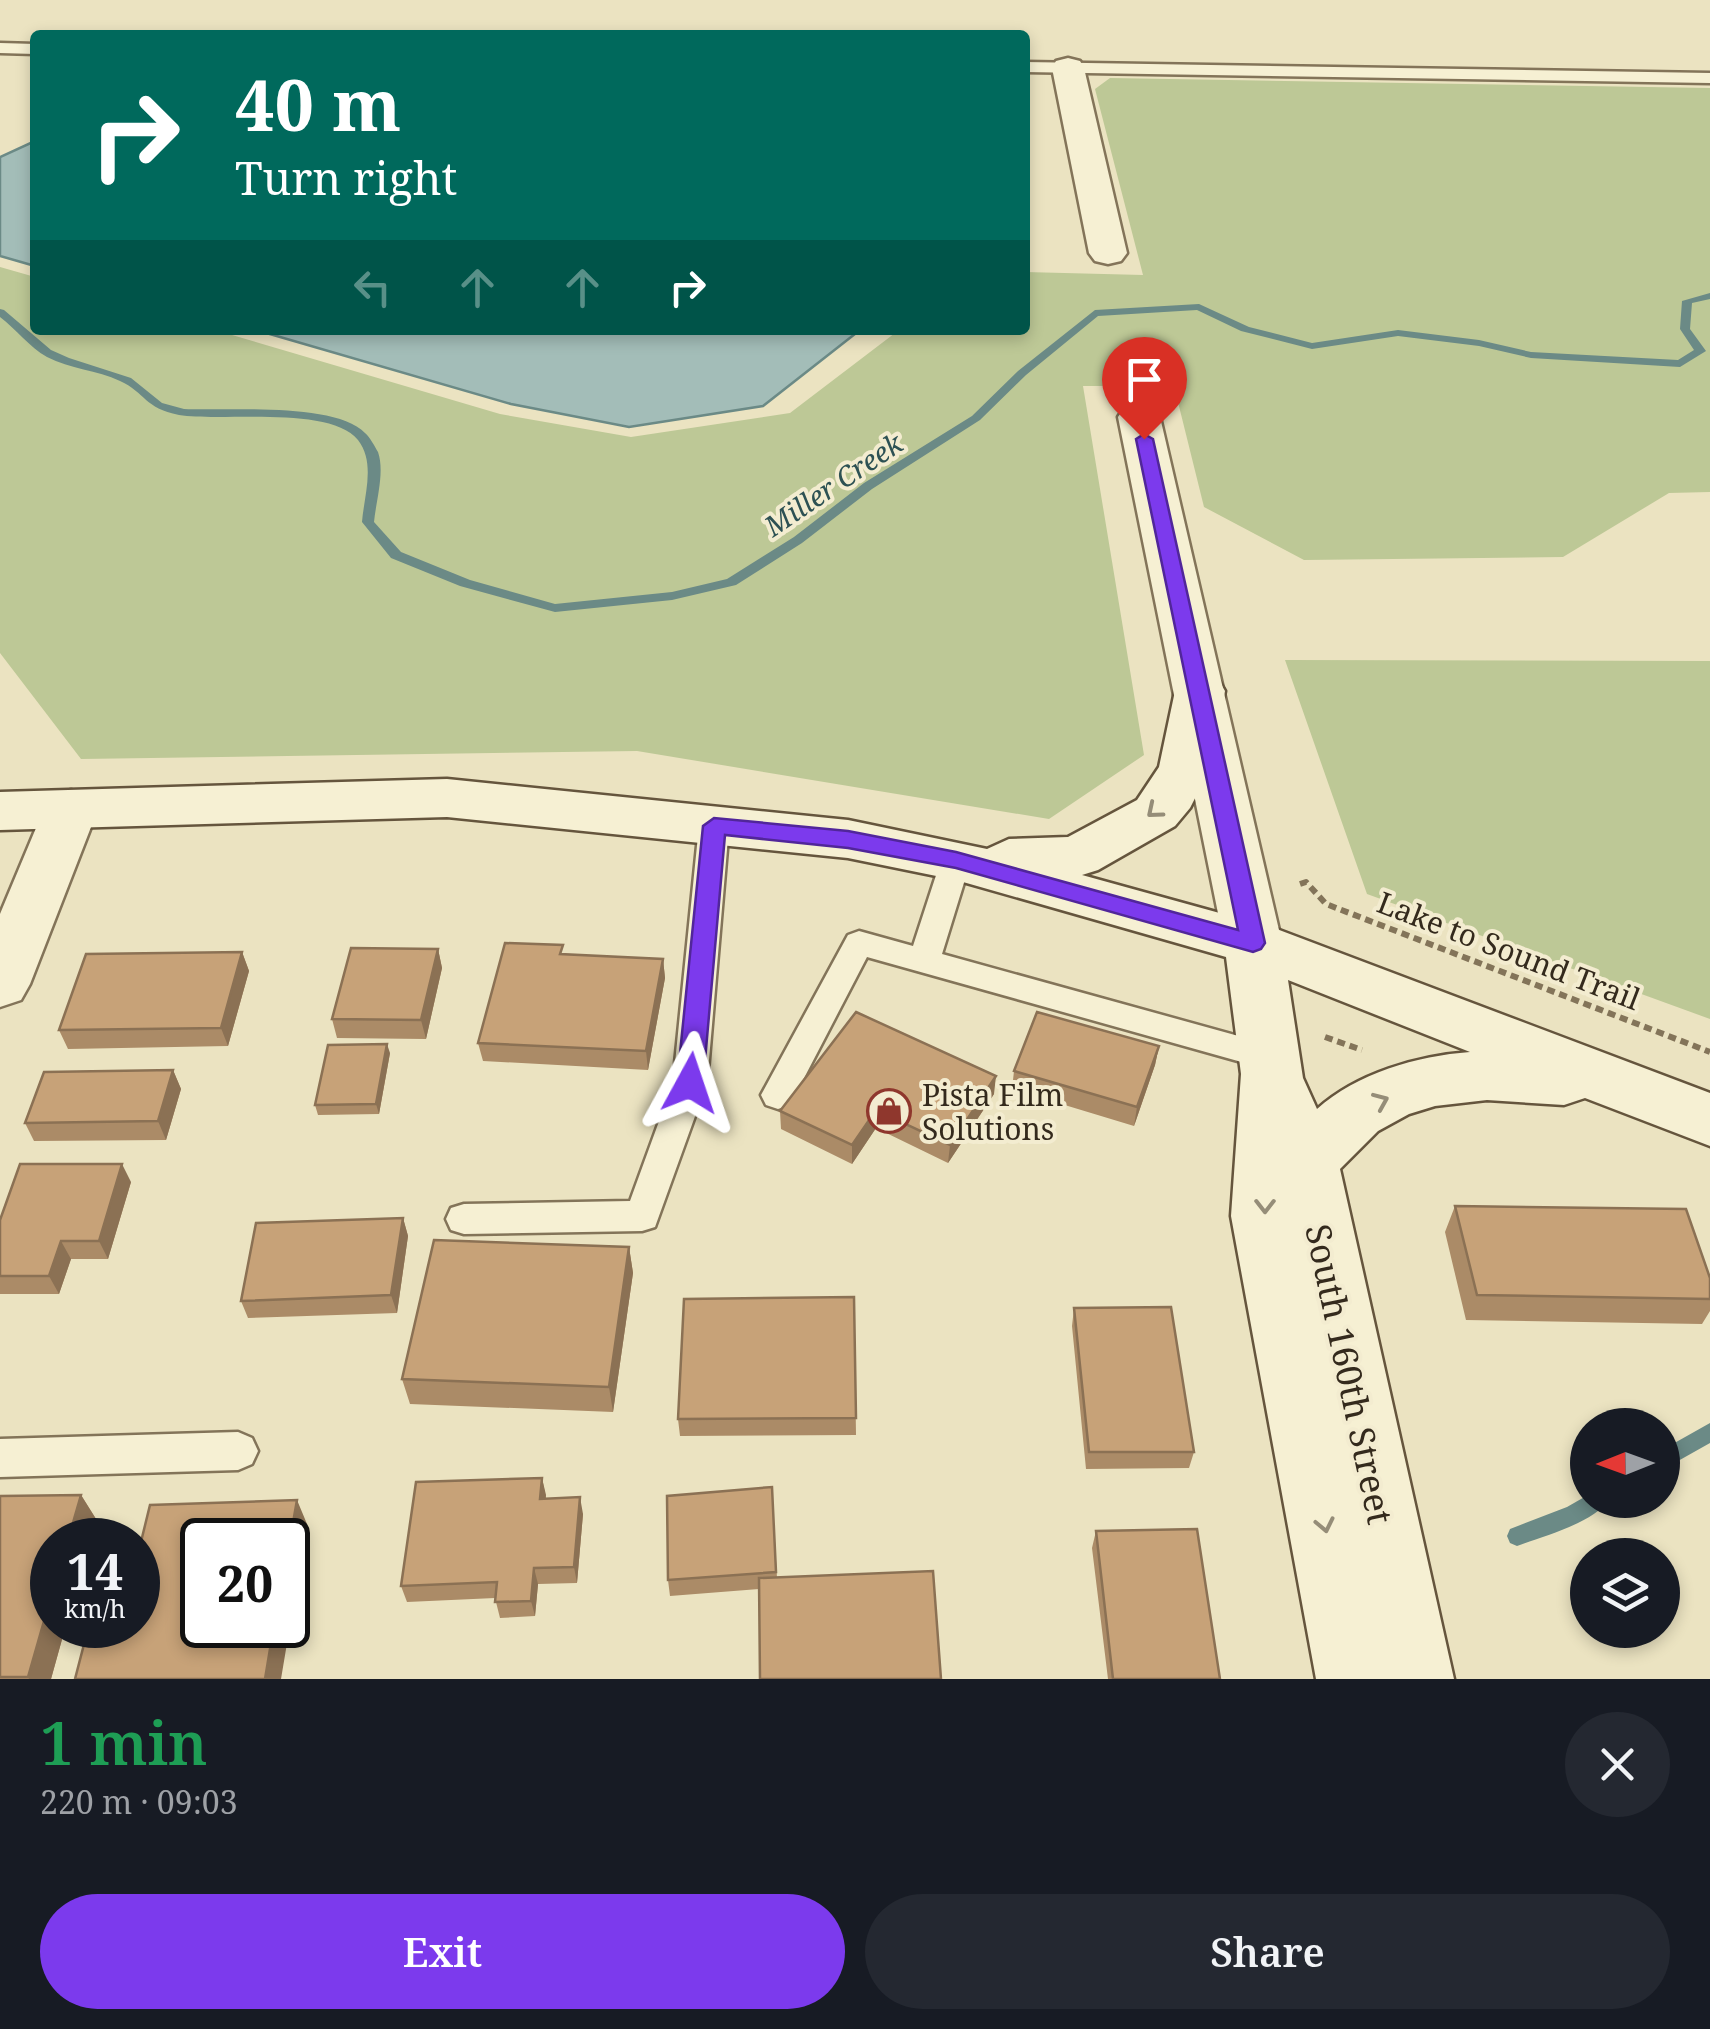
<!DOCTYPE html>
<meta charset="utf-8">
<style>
body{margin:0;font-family:"Noto Serif",serif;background:#242831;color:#f1f3f6;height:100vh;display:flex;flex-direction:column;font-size:38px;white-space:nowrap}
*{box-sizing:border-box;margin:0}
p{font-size:32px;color:#9ea1a6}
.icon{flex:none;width:55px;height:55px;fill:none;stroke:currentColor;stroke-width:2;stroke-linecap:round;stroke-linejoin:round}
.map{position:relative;height:1679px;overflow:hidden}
.side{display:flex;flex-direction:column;background:#171b24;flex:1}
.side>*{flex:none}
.hud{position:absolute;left:30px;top:30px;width:1000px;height:305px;border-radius:10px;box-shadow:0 5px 15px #0003;background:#00695c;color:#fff;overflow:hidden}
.needle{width:65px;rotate:269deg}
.controls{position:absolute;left:1570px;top:1408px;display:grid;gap:20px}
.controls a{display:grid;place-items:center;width:110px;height:110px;border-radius:50%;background:#171b24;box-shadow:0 5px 15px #0003;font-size:50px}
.speed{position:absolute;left:30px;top:1518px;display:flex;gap:20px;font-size:50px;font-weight:700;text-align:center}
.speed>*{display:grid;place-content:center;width:130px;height:130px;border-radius:50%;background:#171b24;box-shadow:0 5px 15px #0003;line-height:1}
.speed small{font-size:25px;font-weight:400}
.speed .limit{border:5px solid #111;border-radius:15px;background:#fff;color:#111}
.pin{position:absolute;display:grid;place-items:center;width:85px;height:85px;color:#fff;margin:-102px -42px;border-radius:50% 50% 50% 0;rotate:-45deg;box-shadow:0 0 10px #0007}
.pin .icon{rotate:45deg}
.me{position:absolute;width:110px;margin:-55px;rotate:5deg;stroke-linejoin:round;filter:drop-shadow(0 0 8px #0008)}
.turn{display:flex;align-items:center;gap:35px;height:210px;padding:0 40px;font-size:45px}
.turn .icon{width:130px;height:130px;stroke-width:2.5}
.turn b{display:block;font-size:70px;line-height:85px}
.lanes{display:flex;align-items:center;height:95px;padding:0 40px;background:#0003;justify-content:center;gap:50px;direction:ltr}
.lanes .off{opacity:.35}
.round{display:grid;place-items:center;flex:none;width:105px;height:105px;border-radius:52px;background:#242831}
.overview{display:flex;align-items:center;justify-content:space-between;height:170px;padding:0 40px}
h1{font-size:60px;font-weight:600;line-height:75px;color:#1e9e55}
.button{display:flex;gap:20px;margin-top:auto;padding:20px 40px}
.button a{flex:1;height:115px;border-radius:60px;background:#7c3aed;color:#fff;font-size:40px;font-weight:600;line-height:115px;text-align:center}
.button a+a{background:#242831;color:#f1f3f6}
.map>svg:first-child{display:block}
.green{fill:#bdc896}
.water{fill:#a3bdb8;stroke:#6b8a86;stroke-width:2.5}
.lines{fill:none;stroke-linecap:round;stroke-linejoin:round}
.stream{fill:#6b8a86;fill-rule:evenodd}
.lane-casing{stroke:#837459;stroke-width:5}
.street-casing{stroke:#837459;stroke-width:5}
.secondary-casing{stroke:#65553d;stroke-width:5}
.path{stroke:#837459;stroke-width:6;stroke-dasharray:8 5;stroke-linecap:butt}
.lane{fill:#f6f0d3;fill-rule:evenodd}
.street{fill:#f6f0d3;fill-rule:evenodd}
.secondary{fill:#f6f0d3;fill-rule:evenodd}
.wall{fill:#ab8b67}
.shaded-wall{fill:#8b7154}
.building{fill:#c7a278;stroke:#8b7154;stroke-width:2.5}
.oneway{stroke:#958d78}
.route{fill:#7c3aed;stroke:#51269a;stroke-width:2.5}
.labels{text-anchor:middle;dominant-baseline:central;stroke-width:8;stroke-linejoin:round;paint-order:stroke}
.far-water-label{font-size:28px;font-style:italic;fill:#2d5153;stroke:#f3ecd0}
.street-label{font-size:30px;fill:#342a1d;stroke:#f3ecd0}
.poi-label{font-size:30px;fill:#342a1d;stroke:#f3ecd0;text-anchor:start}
.near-street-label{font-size:35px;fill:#342a1d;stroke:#f3ecd0}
</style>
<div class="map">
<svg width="1710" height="1679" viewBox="0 0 1710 1679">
<rect width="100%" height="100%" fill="#ebe3c1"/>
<path class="green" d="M1110,78l600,10v404l-41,1 -106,64 -259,3 -100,-53 -30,-121h-91l61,369 -95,64 -412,-68 -556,8 -81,-106v-386l35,10v53h180l285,84 131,23 159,-24 109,-83h126v-58l118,3 -48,-186z
M1285,660l425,1v358l-343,-125z"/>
<path class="water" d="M35,141v125l-35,-10v-99z
M256,330h604l-97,76 -134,21 -118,-23z"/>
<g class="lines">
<path class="stream" d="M1710,293v6l-18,4 -2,26 16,22 -26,16 -149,-9 -52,-12 -81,-10 -86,13 -71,-18 -44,-21 -99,6 -72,59 -46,45 -108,69 -70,54 -66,42 -64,15 -117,12 -95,-26 -69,-28 -29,-36c2,-26 14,-59 -4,-82 -28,-35 -137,-18 -179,-25 -35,-7 -33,-22 -59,-34 -23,-11 -50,-12 -73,-24 -18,-10 -31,-28 -47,-40v-8l4,1 47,40 18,8 62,20 31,25 22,6c42,2 151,-7 181,24 5,4 10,14 13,19 7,20 -2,49 -4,70l27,30 69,28 85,24 117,-12 55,-13 67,-42 70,-54 108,-67 46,-45 77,-61 104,-6 50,23 63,16 86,-13 81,10 52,12 147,8 16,-10 -14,-21 2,-28z
M1710,1423v20l-48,27v-20z
M1588,1495v5h20c-12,22 -67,37 -91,46l-7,-3 -3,-7 3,-7 57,-22z"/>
<g class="lane-casing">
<path id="lane" d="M0,43l35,1v10l-35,-1z
M1025,62l685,11v10l-685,-11z
M714,816l11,3 4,7 -22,257 -52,144 -13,4 -178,3 -13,-4 -5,-11 5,-11 13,-4 166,-3 43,-118 26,-257 4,-7z
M956,849l11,3 4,8 -29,94 340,94 5,9 -5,9 -12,4 -403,-113 -77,148 -12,4 -12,-4 -5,-10 87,-160 11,-4 54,15 28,-86 4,-8z
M238,1432l14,6 6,13 -6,13 -14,6 -238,7v-38z"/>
</g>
<g class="street-casing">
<path id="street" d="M1068,58l12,3 4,7 43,185 -6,8 -13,3 -13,-3 -6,-8 -37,-185 4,-7z
M1139,404l15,4 6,9 122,526 -8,15 -21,7 -21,-7 -8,-15 -106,-526 6,-9z
M71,790l19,6 8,13 -68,175 -9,16 -21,7v-93l44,-105 8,-13z"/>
</g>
<g class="secondary-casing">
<path id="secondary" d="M1200,674l18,5 7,12 -14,76 -21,41 -15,18 -77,44 -16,5 192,53 436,165v53l-125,-48 -21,7 -77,-5 -52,6 -26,8 -31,17 -38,38 114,510h-138l-85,-463 10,-142 -15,-117 -270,-77 -108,-22 -401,-41 -447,13v-38l447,-13 401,41 139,29 22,-10 59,-2 69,-37 22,-33 16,-76 7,-12zM1288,980l182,72c-53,4 -113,21 -153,57l-14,-31z"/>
</g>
<path class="path" d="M1300,884l6,-2 20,22 384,148
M1325,1037l37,13"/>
<use href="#lane" class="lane"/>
<use href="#street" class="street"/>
<use href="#secondary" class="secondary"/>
</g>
<path class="wall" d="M438,949l4,19 -16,71 -89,-1 -5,-19z
M242,952l7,19 -21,75 -160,3 -9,-19z
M565,954l98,5 2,19 -17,92 -165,-9 -5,-18z
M1159,1046l-4,19 -21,61 -122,-37 2,-18z
M390,1053l-11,61 -61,1 -3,-10z
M173,1070l8,19 -15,51 -132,1 -9,-18z
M994,1094l-46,69 -72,-35 -24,36 -71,-35 -1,-18z
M131,1182l-23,77h-37l-12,35h-59v-74z
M1455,1206l255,72v33l-8,13 -236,-4 -21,-88z
M403,1218l5,18 -11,77 -149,5 -7,-17z
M629,1247l4,26 -20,139 -203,-8 -8,-25z
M854,1297l2,138 -176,1 -2,-17z
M1074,1308l120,144 -5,16 -103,1 -14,-143z
M542,1478l4,20 37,16 -6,69 -39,1 -3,32 -35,2 -5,-20 -88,4 -6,-16z
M772,1487l5,91 -18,11 -89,7 -2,-16z
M81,1495l15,24 -44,106h14l-15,54h-51v-183z
M1096,1531l124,148h-112l-16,-131z"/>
<path class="shaded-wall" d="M438,949l4,19 -16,71 -5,-19z
M242,952l7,19 -21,75 -7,-18z
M663,959l2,19 -17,92 -2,-19z
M387,1044l3,9 -11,61 -3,-10z
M1159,1046l-4,19 -21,61 3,-19z
M173,1070l8,19 -15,51 -8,-19z
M996,1076l-2,18 -46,69 2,-18z
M876,1110v18l-24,36v-19z
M122,1164l9,18 -23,77 -9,-18z
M403,1218l5,18 -11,77 -6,-18z
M61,1241l10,18 -12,35 -10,-18z
M629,1247l4,26 -20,139 -4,-25z
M542,1478l4,17 -2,20 -4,-16z
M81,1495l15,24 -6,21h-22z
M580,1497l3,17 -6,69 -3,-16z
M297,1500l10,24 -26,155h-16l9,-54h14v-74z
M534,1568l4,16 -3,32 -4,-15z
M52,1593v32h14l-15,54h-22l-1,-2z"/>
<path class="building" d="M505,943l58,2 -3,9 103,5 -17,92 -168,-8z
M351,948l87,1 -17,71 -89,-1z
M242,952l-21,76 -162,2 27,-76z
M856,1012l140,64 -46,69 -74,-35 -24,35 -72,-34z
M1037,1012l122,34 -22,61 -123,-36z
M387,1044l-11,60 -61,1 13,-60z
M173,1070l-15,51 -133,2 19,-51z
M20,1164h102l-23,77h-38l-12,35h-49v-56z
M1455,1206l231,3 24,69v21l-233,-4z
M403,1218l-12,77 -150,6 15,-78z
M434,1240l195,7 -20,140 -207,-8z
M854,1297l2,121 -178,1 6,-120z
M1171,1307l23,145h-105l-15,-144z
M542,1478l-2,21 40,-2 -6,70 -40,1 -3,33 -36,1 2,-20 -96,4 15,-104z
M772,1487l4,85 -108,8 -1,-84z
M81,1495l-13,45h-16v53l-24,84h-28v-181z
M297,1500l-9,51v-11h-86v85h72l-9,54h-190l14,-54h49v-71l12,-49z
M1197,1529l23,150h-107l-17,-148z
M933,1571l8,108h-181l-1,-101z"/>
<defs><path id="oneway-chevron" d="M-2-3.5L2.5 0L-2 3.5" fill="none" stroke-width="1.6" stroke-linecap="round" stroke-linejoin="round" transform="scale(2.5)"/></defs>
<g class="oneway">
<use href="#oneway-chevron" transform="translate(1154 811) rotate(140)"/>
<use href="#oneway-chevron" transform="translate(1381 1101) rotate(-23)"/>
<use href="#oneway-chevron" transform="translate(1265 1206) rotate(90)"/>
<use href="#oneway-chevron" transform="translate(1325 1525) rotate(78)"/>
</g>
<path class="route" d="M1144,434l9,5 112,504 -4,6 -8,3 -297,-84 -108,-20 -123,-13 -22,248 -4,7 -9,3 -9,-3 -4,-7 26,-257 11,-8 134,13 108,21 282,78 -102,-491z"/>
<defs>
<g id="shop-ring" transform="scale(2.25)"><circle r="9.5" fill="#f3ecd0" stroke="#8f372d" stroke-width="1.5"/><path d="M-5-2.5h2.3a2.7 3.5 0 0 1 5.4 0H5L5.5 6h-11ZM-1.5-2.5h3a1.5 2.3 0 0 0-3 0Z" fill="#8f372d"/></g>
</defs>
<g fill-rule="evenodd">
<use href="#shop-ring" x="889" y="1111"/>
</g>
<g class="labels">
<g class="far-water-label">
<text transform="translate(833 484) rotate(-34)">Miller Creek</text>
</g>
<g class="street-label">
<text transform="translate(1509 950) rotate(21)">Lake to Sound Trail</text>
</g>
<g class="poi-label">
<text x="922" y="1094">Pista Film<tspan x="922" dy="34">Solutions</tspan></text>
</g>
<g class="near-street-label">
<text transform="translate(1350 1374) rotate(78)">South 160th Street</text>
</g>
</g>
</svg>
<div class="controls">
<a><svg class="needle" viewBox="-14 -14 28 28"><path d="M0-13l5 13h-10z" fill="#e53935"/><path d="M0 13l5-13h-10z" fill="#9ea1a6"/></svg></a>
<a><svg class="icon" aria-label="layers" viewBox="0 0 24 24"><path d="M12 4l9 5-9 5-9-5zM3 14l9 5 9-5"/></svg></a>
</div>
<div class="speed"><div>14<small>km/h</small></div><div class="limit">20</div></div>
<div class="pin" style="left:1144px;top:439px;background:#d93025"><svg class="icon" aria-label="arrive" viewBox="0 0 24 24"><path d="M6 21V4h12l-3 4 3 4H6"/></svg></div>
<svg class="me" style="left:690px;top:1083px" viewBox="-20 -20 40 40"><path d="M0-17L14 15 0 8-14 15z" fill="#7c3aed" stroke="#fff" stroke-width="4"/></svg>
<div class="hud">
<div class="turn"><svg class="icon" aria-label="right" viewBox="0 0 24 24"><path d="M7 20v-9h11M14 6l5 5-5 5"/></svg><div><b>40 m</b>Turn right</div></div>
<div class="lanes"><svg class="icon off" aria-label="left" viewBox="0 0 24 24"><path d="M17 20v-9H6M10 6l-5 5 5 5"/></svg><svg class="icon off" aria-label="ahead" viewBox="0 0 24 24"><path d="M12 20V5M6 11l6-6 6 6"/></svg><svg class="icon off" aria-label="ahead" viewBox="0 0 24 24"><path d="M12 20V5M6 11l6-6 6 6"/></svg><svg class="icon" aria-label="right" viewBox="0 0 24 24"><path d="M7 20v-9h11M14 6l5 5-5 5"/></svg></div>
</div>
</div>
<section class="side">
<div class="overview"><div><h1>1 min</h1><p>220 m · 09:03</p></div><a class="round"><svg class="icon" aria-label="close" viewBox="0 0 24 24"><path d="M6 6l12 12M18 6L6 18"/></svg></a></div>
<div class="button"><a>Exit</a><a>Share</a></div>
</section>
